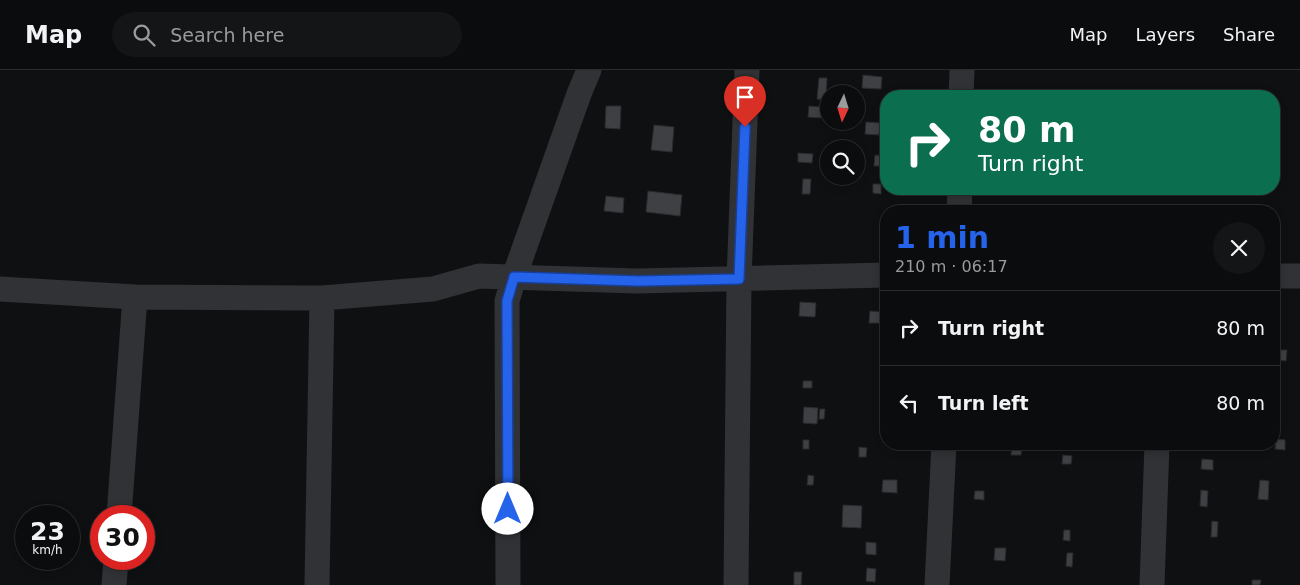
<!DOCTYPE html>
<meta charset="utf-8">
<style>
body{margin:0;font-family:"DejaVu Sans",sans-serif;background:#141516;color:#f1f3f6;height:100vh;display:flex;flex-direction:column;font-size:19px;white-space:nowrap}
*{box-sizing:border-box;margin:0}
p{font-size:16px;color:#9a9b9d}
.icon{flex:none;width:28px;height:28px;fill:none;stroke:currentColor;stroke-width:2;stroke-linecap:round;stroke-linejoin:round}
.map{position:relative;flex:1;overflow:hidden}
.sheet{position:absolute;left:880px;top:135px;width:400px;height:245px;display:flex;flex-direction:column;background:#0b0c0d;border-radius:20px;box-shadow:0 2px 8px #0003,0 0 0 1px #2b2c2e}
.sheet>*{flex:none}
.guide{position:absolute;left:880px;top:20px;width:400px;height:105px;border-radius:20px;box-shadow:0 2px 8px #0003,0 0 0 1px #2b2c2e;background:#0b6e4f;color:#fff;overflow:hidden}
.needle{width:32px;rotate:184deg}
.buttons{position:absolute;left:820px;top:15px;display:grid;gap:10px}
.buttons a{display:grid;place-items:center;width:45px;height:45px;border-radius:50%;background:#0b0c0d;box-shadow:0 2px 8px #0003,0 0 0 1px #2b2c2e;font-size:25px}
.speed{position:absolute;left:15px;top:435px;display:flex;gap:10px;font-size:25px;font-weight:700;text-align:center}
.speed>*{display:grid;place-content:center;width:65px;height:65px;border-radius:50%;background:#0b0c0d;box-shadow:0 2px 8px #0003,0 0 0 1px #2b2c2e;line-height:1}
.speed small{font-size:12px;font-weight:400}
.speed .limit{border:8px solid #d22;background:#fff;color:#111}
.pin{position:absolute;display:grid;place-items:center;width:42px;height:42px;color:#fff;margin:-51px -21px;border-radius:50% 50% 50% 0;rotate:-45deg;box-shadow:0 0 5px #0007}
.pin .icon{rotate:45deg}
.me{position:absolute;width:55px;margin:-28px;rotate:0deg;stroke-linejoin:round;filter:drop-shadow(0 0 4px #0008)}
.turn{display:flex;align-items:center;gap:18px;height:105px;padding:0 15px;font-size:22px}
.turn .icon{width:65px;height:65px;stroke-width:2.5}
.turn b{display:block;font-size:35px;line-height:42px}
.round{display:grid;place-items:center;flex:none;width:52px;height:52px;border-radius:26px;background:#141516}
.overview{display:flex;align-items:center;justify-content:space-between;height:85px;padding:0 15px}
h1{font-size:30px;font-weight:600;line-height:38px;color:#2563eb}
ul{padding:0;list-style:none}
li{display:flex;align-items:center;gap:15px;height:75px;padding:0 15px;border-top:1px solid #2b2c2e}
li div{flex:1}
li b{display:block;font-size:19px}
li em{font-style:normal}
header{display:flex;align-items:center;gap:30px;box-sizing:border-box;height:70px;padding:0 25px;background:#0b0c0d;border-bottom:1px solid #2b2c2e}
header strong{font-size:24px}
nav{display:flex;gap:28px;margin-inline-start:auto;font-size:18px}
.search{width:350px;height:45px;background:#141516;display:flex;align-items:center;gap:12px;box-sizing:border-box;padding:0 18px;border-radius:28px;color:#9a9b9d;font-size:19px}
.map>svg:first-child{display:block}
.building{fill:#3e4044;stroke:#292a2d}
.lines{fill:none;stroke-linecap:round;stroke-linejoin:round}
.minor{stroke:#313236;stroke-width:25}
.route-casing{stroke:#184099;stroke-width:12}
.route{stroke:#2563eb;stroke-width:9}
</style>
<header>
<strong>Map</strong>
<div class="search"><svg class="icon" aria-label="search" viewBox="0 0 24 24"><circle cx="10" cy="10" r="6"/><path d="M15 15l6 6"/></svg>Search here</div>
<nav><a>Map</a><a>Layers</a><a>Share</a></nav>
</header>
<div class="map">
<svg width="1300" height="515" viewBox="0 0 1300 515">
<rect width="100%" height="100%" fill="#0f1011"/>
<path class="building" d="M863,5l19,2 -1,12 -19,-1z
M819,8h8l-1,22 -9,-1z
M606,36h15l-1,23 -15,-1z
M809,36l13,1 -1,11 -13,-1z
M866,52l14,1 -1,12 -14,-1z
M654,55l20,2 -2,25 -21,-2z
M798,83l15,1 -1,9 -14,-1z
M875,85l11,1v10h-12z
M803,109h8l-1,15h-8z
M873,114h8v10l-8,-1z
M648,121l34,4 -2,21 -34,-4z
M606,126l18,2 -1,15 -19,-2z
M800,232l16,1 -1,14 -16,-1z
M870,241l11,1 -1,11h-11z
M881,269h5v18h-6z
M1280,280h7l-1,11 -7,-1z
M1274,310l5,1 -2,17h-3z
M803,311h9v7h-9z
M804,337l14,1 -1,16 -14,-1z
M820,339h5l-1,10h-5z
M1276,369l9,1v10l-10,-1z
M803,370h6v9h-6z
M1012,374h10l-1,11h-10z
M859,377l8,1 -1,9h-7z
M1063,385l9,1 -1,8h-9z
M1202,389l11,1v10l-12,-1z
M808,405l6,1 -1,9h-6z
M883,410h14v13l-15,-1z
M1260,410l9,1 -1,19 -10,-1z
M1201,420l7,1 -1,16 -7,-1z
M975,421h9v9l-10,-1z
M843,435l19,1 -1,22 -19,-1z
M1212,451l6,1 -1,15h-6z
M1064,460h6v11l-7,-1z
M866,472l10,1v12l-10,-1z
M995,478h11l-1,13 -11,-1z
M1067,483h6l-1,14 -6,-1z
M867,498l9,1 -1,13 -9,-1z
M794,502h8l-1,13h-7z
M1252,510h9l-1,5h-8z"/>
<g class="lines">
<path class="minor" d="M961,26l1,-26
M959,141l1,-22
M1274,206h26
M0,219l135,8 187,1 111,-9 46,-13 159,5 248,-6
M119,446l16,-219
M114,515l2,-26
M317,515l5,-287
M508,515l-1,-284 7,-24 65,-183 10,-24
M736,515l3,-306 8,-209
M937,515l7,-141
M1152,515l5,-141"/>
</g>
<g class="lines">
<g class="route-casing">
<path id="route" d="M508,439l-1,-208 7,-24 124,4 101,-2 6,-152"/>
</g>
<use href="#route" class="route"/>
</g>
</svg>
<div class="buttons">
<a><svg class="needle" viewBox="-14 -14 28 28"><path d="M0-13l5 13h-10z" fill="#e53935"/><path d="M0 13l5-13h-10z" fill="#9a9b9d"/></svg></a>
<a><svg class="icon" aria-label="search" viewBox="0 0 24 24"><circle cx="10" cy="10" r="6"/><path d="M15 15l6 6"/></svg></a>
</div>
<div class="speed"><div>23<small>km/h</small></div><div class="limit">30</div></div>
<div class="pin" style="left:745px;top:57px;background:#d93025"><svg class="icon" aria-label="arrive" viewBox="0 0 24 24"><path d="M6 21V4h12l-3 4 3 4H6"/></svg></div>
<svg class="me" style="left:508px;top:439px" viewBox="-20 -20 40 40"><circle r="19" fill="#fff"/><path d="M0-13L10 11 0 6-10 11z" fill="#2563eb"/></svg>
<div class="guide">
<div class="turn"><svg class="icon" aria-label="right" viewBox="0 0 24 24"><path d="M7 20v-9h11M14 6l5 5-5 5"/></svg><div><b>80 m</b>Turn right</div></div>
</div>
<section class="sheet">
<div class="overview"><div><h1>1 min</h1><p>210 m · 06:17</p></div><a class="round"><svg class="icon" aria-label="close" viewBox="0 0 24 24"><path d="M6 6l12 12M18 6L6 18"/></svg></a></div>
<ul>
<li><svg class="icon" aria-label="right" viewBox="0 0 24 24"><path d="M7 20v-9h11M14 6l5 5-5 5"/></svg><div><b>Turn right</b></div><em>80 m</em></li>
<li><svg class="icon" aria-label="left" viewBox="0 0 24 24"><path d="M17 20v-9H6M10 6l-5 5 5 5"/></svg><div><b>Turn left</b></div><em>80 m</em></li>
</ul>
</section>
</div>
